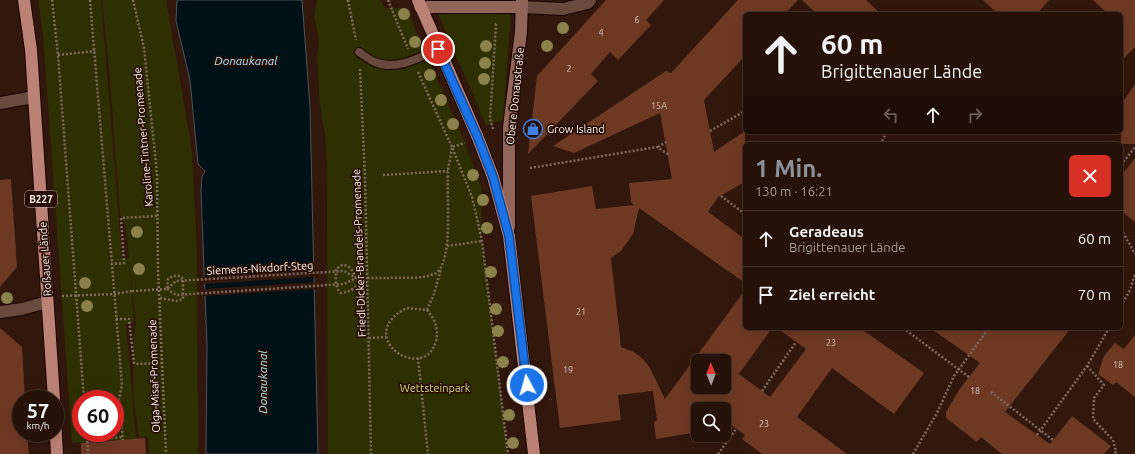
<!DOCTYPE html>
<html lang="de">
<meta charset="utf-8">
<style>
body{margin:0;font-family:Ubuntu,sans-serif;background:#2e1a12;color:#f1f3f6;height:100vh;display:flex;flex-direction:column;font-size:15px;white-space:nowrap}
*{box-sizing:border-box;margin:0}
p{font-size:13px;color:#a49d9c}
.icon{flex:none;width:22px;height:22px;fill:none;stroke:currentColor;stroke-width:2;stroke-linecap:round;stroke-linejoin:round}
.map{position:relative;flex:1;overflow:hidden}
.details{position:absolute;left:743px;top:142px;width:380px;height:188px;display:flex;flex-direction:column;background:#261109;border-radius:6px;box-shadow:0 4px 16px #0002,0 0 0 1px #42312a}
.details>*{flex:none}
.top-card{position:absolute;left:743px;top:12px;width:380px;height:122px;border-radius:6px;box-shadow:0 4px 16px #0002,0 0 0 1px #42312a;background:#261109;color:#f1f3f6;overflow:hidden}
.needle{width:26px;rotate:359deg}
.tools{position:absolute;left:691px;top:354px;display:grid;gap:8px}
.tools a{display:grid;place-items:center;width:40px;height:40px;border-radius:6px;background:#261109;box-shadow:0 4px 16px #0002,0 0 0 1px #42312a;font-size:20px}
.speed{position:absolute;left:12px;top:390px;display:flex;gap:8px;font-size:20px;font-weight:700;text-align:center}
.speed>*{display:grid;place-content:center;width:52px;height:52px;border-radius:50%;background:#261109;box-shadow:0 4px 16px #0002,0 0 0 1px #42312a;line-height:1}
.speed small{font-size:10px;font-weight:400}
.speed .limit{border:6px solid #d22;background:#fff;color:#111}
.pin{position:absolute;display:grid;place-items:center;width:34px;height:34px;color:#fff;margin:-17px;border:2px solid #fff;border-radius:50%;box-shadow:0 1px 4px #0007}
.me{position:absolute;width:44px;margin:-22px;rotate:354deg;stroke-linejoin:round;filter:drop-shadow(0 0 3px #0008)}
.turn{display:flex;align-items:center;gap:14px;height:84px;padding:0 12px;font-size:18px}
.turn .icon{width:52px;height:52px;stroke-width:2.5}
.turn b{display:block;font-size:28px;line-height:34px}
.lanes{display:flex;align-items:center;height:38px;padding:0 12px;background:#0003;justify-content:center;gap:20px;direction:ltr}
.lanes .off{opacity:.35}
.round{display:grid;place-items:center;flex:none;width:42px;height:42px;border-radius:6px;background:#2e1a12}
.overview{display:flex;align-items:center;justify-content:space-between;height:68px;padding:0 12px}
h1{font-size:24px;font-weight:700;line-height:30px;color:#8c9099}
ul{padding:0;list-style:none}
li{display:flex;align-items:center;gap:12px;height:56px;padding:0 12px;border-top:1px solid #42312a}
li div{flex:1}
li b{display:block;font-size:15px}
li em{font-style:normal}
.map>svg:first-child{display:block}
.green{fill:#2f3001;fill-rule:evenodd}
.water{fill:#001118;stroke:#4c5458}
.pier{fill:#32170c}
.building{fill:#6e3923;fill-rule:evenodd}
.lines{fill:none;stroke-linecap:round;stroke-linejoin:round}
.lane-casing{stroke:#180300;stroke-width:10}
.street-casing{stroke:#180300;stroke-width:14}
.secondary-casing{stroke:#180300;stroke-width:14}
.primary-casing{stroke:#180300;stroke-width:14}
.path{stroke:#806b63;stroke-width:2.5;stroke-dasharray:2 2;stroke-linecap:butt}
.lane{stroke:#68493d;stroke-width:8}
.street{stroke:#68493d;stroke-width:12}
.secondary{stroke:#926559;stroke-width:12}
.primary{stroke:#bb8175;stroke-width:12}
.path-bridge{stroke:#806b63;stroke-width:2.5;stroke-dasharray:2 2;stroke-linecap:butt}
.tree{fill:#8b824b}
.route-casing{stroke:#114b97;stroke-width:10}
.route{stroke:#1a73e8;stroke-width:7}
.labels{text-anchor:middle;dominant-baseline:central;stroke-width:3.5;stroke-linejoin:round;paint-order:stroke}
.number-label{font-size:9px;fill:#d9c4ba}
.shield{fill:#270e04;stroke:#bdaea7;stroke-width:1}
.shield-label{font-size:10px;font-weight:bold;fill:#fdf2ed}
.street-label{font-size:11px;fill:#fdf2ed;stroke:#270e04}
.poi-label{font-size:11px;fill:#fdf2ed;stroke:#270e04;text-anchor:start}
.park-label{font-size:11px;fill:#d4d97f;stroke:#270e04}
.water-label{font-size:12px;font-style:italic;fill:#a5e1f6;stroke:#270e04}
</style>
<div class="map">
<svg width="1135" height="454" viewBox="0 0 1135 454">
<rect width="100%" height="100%" fill="#32170c"/>
<path class="green" d="M38,0h63l21,259 7,-1 -4,-35 -4,-5 -1,-6 -11,-145 -7,-67h64l26,151 5,100 1,203h-49l-1,-17h-9l-6,-42 1,-67 2,-2 -6,-58 4,55 -8,1 10,115 -64,4 -29,-409zM81,399h34v34h-34z
M317,0h64l3,8h22l55,125 20,54 1,54 26,213h-180l-1,-284 -2,-36 -5,-28 -3,-48 2,-18 -5,-24z
M511,12l-8,108 -17,5 -48,-112z"/>
<path class="water" d="M177,0h125l8,107 8,347h-112l1,-108 -6,-155 1,-14 3,-6 -7,-7 -8,-84 -14,-59z"/>
<path class="pier" d="M316,270v7l-113,7v-7z
M316,282v7l-113,7v-7z"/>
<path class="building" d="M606,0h58l-18,20 5,5 -33,35 -8,-8 -19,22 7,7 -70,73 9,-78z
M738,0h60l-13,14h-40v42l-41,44 10,52 31,-21v51l-27,15 -10,15 37,27v44l-106,-75 -6,26 -12,17 -10,7 10,89 13,5 10,8 6,8 15,31 80,-109v38h27l-33,46 31,23 36,-48 -29,-21h83l64,45 -30,41 -62,-46 -35,49 50,37h-85l-20,-15 3,-4 -21,-15v-11h-15l-11,-8v31l-42,7 -2,-17 3,-2 -4,-29 -35,4 3,25 -61,8 -29,-232 61,-10 4,23 38,-4 -3,-3 -2,-19 43,-4 -12,-66 -86,40 -21,-7 113,-75 5,2zM698,361h26v26h-26z
M802,0h64l15,14h-64z
M983,0h66l-12,14h-39z
M1093,0h42v47l-14,14v-47h-13z
M1135,84v60h-14v-39z
M1135,158v64l-14,-11v-35z
M11,179l6,88 -17,20v-107z
M0,328l22,19 3,52h-4v34h6l2,21h-29z
M930,328h141l-66,84 45,32 22,-28 39,30 -7,8h-102l-21,-17 -4,5 -31,-24v-6l13,-22 21,-27z
M1135,335v62l-19,-15 -3,3 -15,-11 6,-18 11,-13 9,6z
M145,438l1,16h-65v-11z"/>
<g class="lines">
<g class="lane-casing">
<path id="lane" d="M359,52c5,3 10,8 16,10 21,9 44,-4 63,-13"/>
</g>
<g class="street-casing">
<path id="street" d="M522,7l41,2 25,-6 2,-3
M0,103l34,-6
M0,312l22,-3 25,-7"/>
</g>
<g class="secondary-casing">
<path id="secondary" d="M420,7h102
M509,227v-100l12,-95 1,-32"/>
</g>
<g class="primary-casing">
<path id="primary" d="M24,0l7,50 23,349
M418,0l60,138 15,39 16,59 25,218
M55,418l2,36"/>
</g>
<path class="path" d="M52,0l6,55 26,344
M90,0l32,385 -3,14 -4,8
M133,0l11,48 13,126 1,96 8,184
M348,0l8,40
M388,0l20,49
M58,55l37,-4
M360,69l5,108 6,277
M418,72l34,75 20,50 10,44 26,213
M493,129l-3,-10 6,-95 2,-1
M710,131l35,-20
M882,141l5,-9
M658,147l8,-5
M1121,165l14,-18
M530,168l127,-21 12,8
M383,175l65,-4
M721,196l24,18
M1121,229l14,25
M447,246l35,-5
M111,264l13,-1 -3,-45 36,-2
M356,278c-3,-7 -6,-13 -14,-13l-6,4c0,8 -2,18 5,24l9,-2 8,-6h9
M387,278c15,-1 36,2 49,-5 18,-11 10,-81 12,-102 1,-8 3,-16 4,-24l13,-4
M62,296l52,-2 18,-3
M160,298l17,3 6,-2v-20l-3,-3h-7l-5,3 -1,10
M1121,306l9,-16 5,-16
M407,308l20,2c8,10 12,18 9,31 -12,44 -85,-5 -29,-33z
M427,310l7,-16 7,-25
M116,319h13l5,44 2,1 25,-1
M903,328l66,49
M369,338l17,-1
M418,358l10,96
M1087,366l17,19 -10,13 -1,21 20,21 3,12 -2,2
M762,391l34,-49
M991,392l62,48
M115,399h4l4,41
M87,433l1,21
M90,433l-3,7 36,-3
M1037,435l50,-69 22,-38
M718,454l18,-25
M913,454l24,-41 17,-37 35,-48"/>
<use href="#lane" class="lane"/>
<use href="#street" class="street"/>
<use href="#secondary" class="secondary"/>
<use href="#primary" class="primary"/>
<path class="path-bridge" d="M167,289l9,6 168,-11 12,-6h31
M132,291l35,-2 9,-8 168,-10 12,7"/>
</g>
<g class="tree">
<circle cx="404" cy="14" r="6"/>
<circle cx="563" cy="28" r="6"/>
<circle cx="415" cy="42" r="6"/>
<circle cx="486" cy="46" r="6"/>
<circle cx="547" cy="46" r="6"/>
<circle cx="485" cy="63" r="6"/>
<circle cx="430" cy="75" r="6"/>
<circle cx="484" cy="79" r="6"/>
<circle cx="441" cy="100" r="6"/>
<circle cx="453" cy="124" r="6"/>
<circle cx="473" cy="175" r="6"/>
<circle cx="483" cy="200" r="6"/>
<circle cx="487" cy="228" r="6"/>
<circle cx="137" cy="232" r="6"/>
<circle cx="139" cy="269" r="6"/>
<circle cx="491" cy="272" r="6"/>
<circle cx="85" cy="283" r="6"/>
<circle cx="7" cy="298" r="6"/>
<circle cx="87" cy="306" r="6"/>
<circle cx="496" cy="309" r="6"/>
<circle cx="498" cy="331" r="6"/>
<circle cx="503" cy="362" r="6"/>
<circle cx="509" cy="415" r="6"/>
<circle cx="513" cy="443" r="6"/>
</g>
<g class="lines">
<g class="route-casing">
<path id="route" d="M438,49l40,89 15,39 16,59 18,149"/>
</g>
<use href="#route" class="route"/>
</g>
<defs>
<g id="shop-ring" transform="scale(1)"><circle r="9.5" fill="#270e04" stroke="#3f7fe0" stroke-width="1.5"/><path d="M-5-2.5h2.3a2.7 3.5 0 0 1 5.4 0H5L5.5 6h-11ZM-1.5-2.5h3a1.5 2.3 0 0 0-3 0Z" fill="#3f7fe0"/></g>
</defs>
<g fill-rule="evenodd">
<use href="#shop-ring" x="533" y="129"/>
</g>
<g class="labels">
<g class="number-label">
<text x="637" y="20">6</text>
<text x="601" y="33">4</text>
<text x="569" y="69">2</text>
<text x="659" y="106">15A</text>
<text x="581" y="312">21</text>
<text x="831" y="343">23</text>
<text x="1118" y="365">18</text>
<text x="568" y="370">19</text>
<text x="975" y="391">18</text>
<text x="764" y="424">23</text>
</g>
<rect class="shield" x="25" y="191" width="32" height="16" rx="3"/>
<g class="shield-label">
<text x="41" y="199">B227</text>
</g>
<g class="street-label">
<text transform="translate(515 96) rotate(-84)">Obere Donaustraße</text>
<text transform="translate(143 137) rotate(-95)">Karoline-Tintner-Promenade</text>
<text transform="translate(359 253) rotate(-92)">Friedl-Dicker-Brandeis-Promenade</text>
<text transform="translate(45 259) rotate(-94)">Roßauer Lände</text>
<text transform="translate(260 268) rotate(-3)">Siemens-Nixdorf-Steg</text>
<text transform="translate(154 376) rotate(-92)">Olga-Misař-Promenade</text>
</g>
<g class="poi-label">
<text x="547" y="129">Grow Island</text>
</g>
<g class="park-label">
<text x="435" y="388">Wettsteinpark</text>
</g>
<g class="water-label">
<text x="246" y="60">Donaukanal</text>
<text transform="translate(262 382) rotate(-90)">Donaukanal</text>
</g>
</g>
</svg>
<div class="tools">
<a><svg class="needle" viewBox="-14 -14 28 28"><path d="M0-13l5 13h-10z" fill="#e53935"/><path d="M0 13l5-13h-10z" fill="#a49d9c"/></svg></a>
<a><svg class="icon" aria-label="search" viewBox="0 0 24 24"><circle cx="10" cy="10" r="6"/><path d="M15 15l6 6"/></svg></a>
</div>
<div class="speed"><div>57<small>km/h</small></div><div class="limit">60</div></div>
<div class="pin" style="left:438px;top:49px;background:#d93025"><svg class="icon" aria-label="arrive" viewBox="0 0 24 24"><path d="M6 21V4h12l-3 4 3 4H6"/></svg></div>
<svg class="me" style="left:527px;top:385px" viewBox="-20 -20 40 40"><circle r="17" fill="#1a73e8" stroke="#fff" stroke-width="3"/><path d="M0-11L8 9 0 5-8 9z" fill="#fff"/></svg>
<div class="top-card">
<div class="turn"><svg class="icon" aria-label="ahead" viewBox="0 0 24 24"><path d="M12 20V5M6 11l6-6 6 6"/></svg><div><b>60 m</b>Brigittenauer Lände</div></div>
<div class="lanes"><svg class="icon off" aria-label="left" viewBox="0 0 24 24"><path d="M17 20v-9H6M10 6l-5 5 5 5"/></svg><svg class="icon" aria-label="ahead" viewBox="0 0 24 24"><path d="M12 20V5M6 11l6-6 6 6"/></svg><svg class="icon off" aria-label="right" viewBox="0 0 24 24"><path d="M7 20v-9h11M14 6l5 5-5 5"/></svg></div>
</div>
<section class="details">
<div class="overview"><div><h1>1 Min.</h1><p>130 m · 16:21</p></div><a class="round" style="background:#d93025;color:#fff"><svg class="icon" aria-label="close" viewBox="0 0 24 24"><path d="M6 6l12 12M18 6L6 18"/></svg></a></div>
<ul>
<li><svg class="icon" aria-label="ahead" viewBox="0 0 24 24"><path d="M12 20V5M6 11l6-6 6 6"/></svg><div><b>Geradeaus</b><p>Brigittenauer Lände</p></div><em>60 m</em></li>
<li><svg class="icon" aria-label="arrive" viewBox="0 0 24 24"><path d="M6 21V4h12l-3 4 3 4H6"/></svg><div><b>Ziel erreicht</b></div><em>70 m</em></li>
</ul>
</section>
</div>
